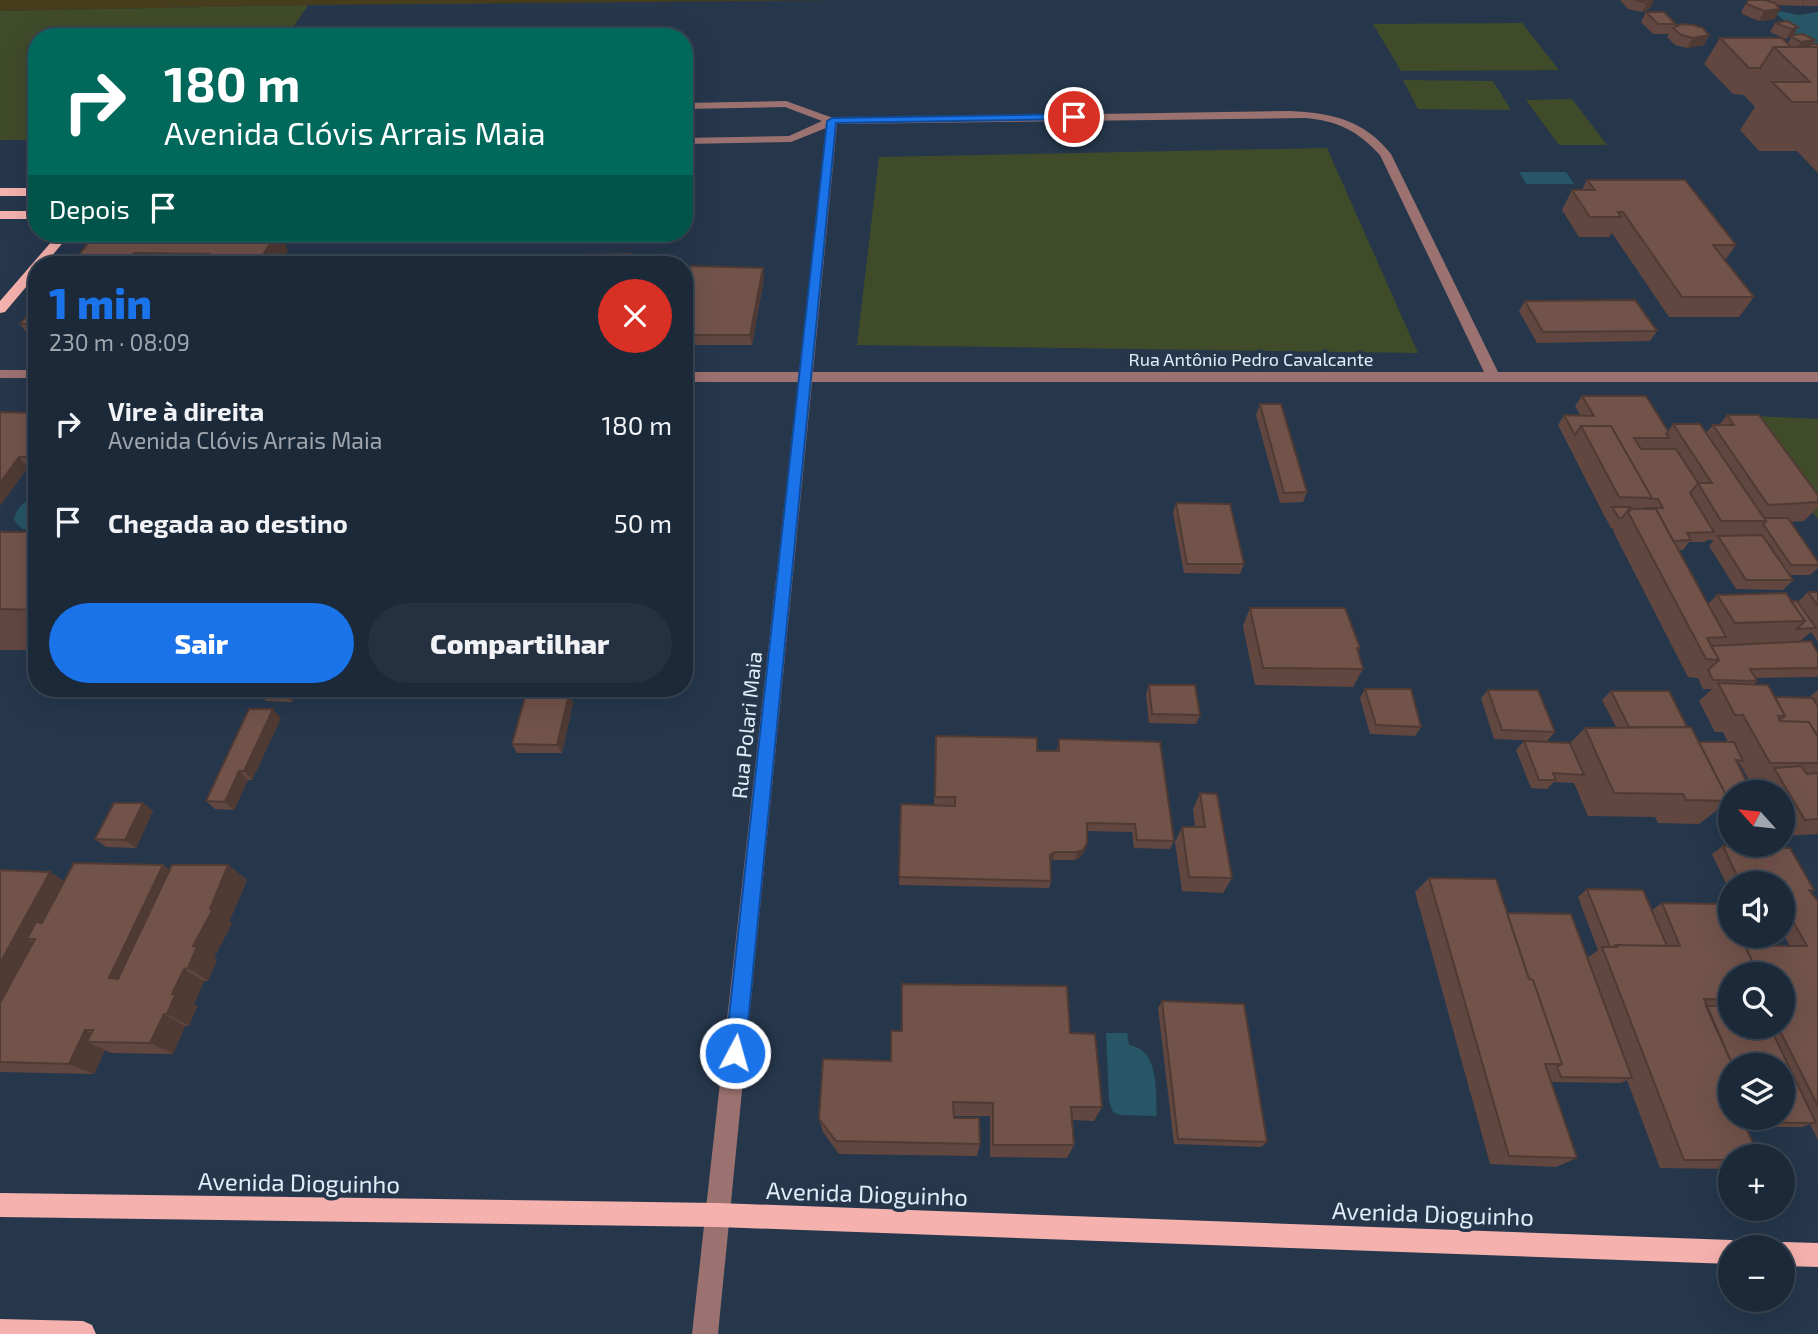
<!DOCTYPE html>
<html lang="pt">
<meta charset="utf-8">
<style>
body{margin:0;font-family:"Exo 2",sans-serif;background:#253141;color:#f1f3f6;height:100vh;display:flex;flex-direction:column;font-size:26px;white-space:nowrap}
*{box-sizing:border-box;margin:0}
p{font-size:23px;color:#a0a6ae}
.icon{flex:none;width:38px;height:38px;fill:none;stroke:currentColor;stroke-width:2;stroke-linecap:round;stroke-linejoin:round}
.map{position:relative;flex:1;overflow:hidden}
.side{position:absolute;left:28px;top:256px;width:665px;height:441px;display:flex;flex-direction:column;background:#1c2939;border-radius:28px;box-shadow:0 7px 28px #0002,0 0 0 2px #3a4553}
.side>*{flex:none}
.guide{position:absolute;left:28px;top:28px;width:665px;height:214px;border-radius:28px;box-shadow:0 7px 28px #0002,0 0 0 2px #3a4553;background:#00695c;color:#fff;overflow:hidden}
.needle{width:46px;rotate:297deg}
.controls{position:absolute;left:1718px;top:780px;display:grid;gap:14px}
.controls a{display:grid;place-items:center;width:77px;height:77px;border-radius:50%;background:#1c2939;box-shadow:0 7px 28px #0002,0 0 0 2px #3a4553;font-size:35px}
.pin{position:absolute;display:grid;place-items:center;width:60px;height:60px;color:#fff;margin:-30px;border:4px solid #fff;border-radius:50%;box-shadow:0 2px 7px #0007}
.me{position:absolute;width:77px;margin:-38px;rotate:6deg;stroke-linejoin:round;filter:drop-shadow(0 0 5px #0008)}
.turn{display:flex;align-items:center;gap:24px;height:147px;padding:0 21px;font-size:32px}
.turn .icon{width:91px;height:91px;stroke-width:2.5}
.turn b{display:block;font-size:49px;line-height:60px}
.then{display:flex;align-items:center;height:66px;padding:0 21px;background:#0003;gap:14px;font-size:26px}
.round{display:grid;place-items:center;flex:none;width:74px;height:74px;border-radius:37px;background:#253141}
.summary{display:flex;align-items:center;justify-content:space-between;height:119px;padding:0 21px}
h1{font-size:42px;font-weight:800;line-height:52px;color:#1a73e8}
.action{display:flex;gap:14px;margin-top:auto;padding:14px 21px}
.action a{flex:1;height:80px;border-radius:42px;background:#1a73e8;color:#fff;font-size:28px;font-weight:800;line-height:80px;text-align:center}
.action a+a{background:#253141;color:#f1f3f6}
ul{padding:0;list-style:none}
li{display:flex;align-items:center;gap:21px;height:98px;padding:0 21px}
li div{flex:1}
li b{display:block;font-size:26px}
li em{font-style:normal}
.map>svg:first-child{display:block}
.green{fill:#404b2a}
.sand{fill:#463d1d}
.water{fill:#275666}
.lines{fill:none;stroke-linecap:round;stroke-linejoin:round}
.minor{fill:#9b726f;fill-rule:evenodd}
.major{fill:#f5b1ad;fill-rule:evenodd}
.wall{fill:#614740;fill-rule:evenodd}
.shaded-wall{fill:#4f3a34}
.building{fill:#71534a;stroke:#4f3a34;stroke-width:2}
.route{fill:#1a73e8;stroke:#114b97;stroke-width:2}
.labels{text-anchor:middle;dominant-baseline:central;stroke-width:7;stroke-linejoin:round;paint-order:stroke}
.far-street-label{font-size:18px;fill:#e1ecf9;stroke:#26374c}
.street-label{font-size:21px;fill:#e1ecf9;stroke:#26374c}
.near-street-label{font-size:24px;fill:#e1ecf9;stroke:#26374c}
</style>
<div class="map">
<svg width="1818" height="1334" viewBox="0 0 1818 1334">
<rect width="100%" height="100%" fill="#26374c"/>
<path class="green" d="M308,5l-21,32h-250v103h-37v-129z
M1522,23l37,47 -158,1 -28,-47z
M1403,80l90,1 18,29 -93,-1z
M1572,99l35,46h-48l-33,-45z
M1327,148l91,205 -561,-8 22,-188z
M1733,415l85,4v100z"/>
<path class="sand" d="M0,0h851l-543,5 -308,6z"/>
<path class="water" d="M1780,11l18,4 20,-3v38l-24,-14 2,-5 -14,-6 2,-5 -8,-6z
M1519,172h47l8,12h-48z
M37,494v36l-15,-1 -8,-9c2,-13 12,-19 23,-26z
M1106,1033h21l2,12c31,5 26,46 28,71l-37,-1 -7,-3 -4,-11z"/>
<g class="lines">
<path class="minor" d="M786,101l47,17 457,-7c42,2 74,9 101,43l107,218h320v10h-1006l-94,952h-26l106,-952h-114v-10h115l27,-244 -35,14 -107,2v-6l105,-2 33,-15 -37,-14 -101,2v-6zM1306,118c32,3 52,13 74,37l104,217h-671l24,-248z
M0,370h37v8h-37z"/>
<path class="major" d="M0,188h37v8h-37z
M0,211h37v8h-37z
M59,233h12l-26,31h-8v10l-32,38 -5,1v-12z
M0,1193l718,10 1013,37 9,3 2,5h-11v16l-1013,-37 -718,-10z
M1783,1242l35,1v24l-35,-1v-18h-10z
M0,1319l83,2 9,4 4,9h-96z"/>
</g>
<path class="wall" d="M1620,0h34l-4,8 -8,4 -14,-3z
M1748,0h70v6h-14l-1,-2 -1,2 -25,-1 -2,14 -16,2 -17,-7v-4z
M1646,12l30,12 -1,3 34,8 -5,10 -17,3 -12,-3 -8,-8 2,-3h-16l-12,-12z
M1775,23l23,4 -5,8 22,5 -3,4h6v129l-21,-22h-38l-19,-21 15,-23 -11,-12 -11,-1 -29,-30 16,-26 67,6 5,-8 -6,3 -16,-7z
M1587,180l149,65 -11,15 29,37 -15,20h-70l-57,-84 -3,4h-30l-17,-27 10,-20h10z
M97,233l191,17 -8,14h-209z
M684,278h80l-12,67h-68z
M1525,301l132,30 -7,10 -113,2 -18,-32z
M37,304v40h-1l-16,-20z
M1582,396l86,35 5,-7 33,9 7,-8h6l8,-10 91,80v12l-14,14 -13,1 27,40v6l-8,7h-21l4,5 -10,10 -47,-1 -27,-43 5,-6h-7l-2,2h-16l-6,8h-5l30,54 9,-9 81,7 10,-10h10v50l-7,-10 -12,10 19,11v23l-2,1 -61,1 2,3 -4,4 22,12 33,1 10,-8v144l-35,2v-43h-26l-5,-8 7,-5h-10l-9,-16 -2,1 -7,28v14h-10l-22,17 -41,-1 -3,-6 -67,-1 -14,-33 -20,-1 -7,7 -16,-1 -15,-38 8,-9 46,2 15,-15 31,-1 -14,-27 9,-9 76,36 12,15h29l-5,-10h-8l-16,-31 13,-12h-9l-5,-11 -10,-1 -75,-146 1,-2 -3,-1 -6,-11 -47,-92 6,-10 17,1 -6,-10zM1640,448h21v1h-20z
M1260,404l47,88 -4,10 -23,1 -24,-88z
M37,413v54h-9l-28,39z
M1176,503l68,61 -4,10 -56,-1 -11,-60z
M0,532h37v118h-37z
M1250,608l110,40 -2,4 5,17 -10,18 -98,-2 -12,-59z
M1149,685l51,30 -4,9 -47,-1 -3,-29z
M298,688l-6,14 -26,-1 -8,-9z
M1365,689l56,38 -6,9 -45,-2 -10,-36z
M1488,690l67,42 -8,9 -53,-2 -13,-41z
M569,694l4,9 -11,50h-45l-5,-9z
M281,718l-29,62h-4l-14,30 -19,-1 -9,-8z
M936,736l101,15h20l2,-12 115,102 -4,8 -36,-1 -2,-16 -45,-1v12l-2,7 -5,8 -5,2h-22l-3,1 1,20 -2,7 -150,-3 2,-81 33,1z
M1200,793l32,85 -9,15 -41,-2 -7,-49 7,-15h13l-2,-18z
M143,803l10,8 -17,37 -30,-1 -11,-8z
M1723,846l91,44 -3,2 6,8h1v240l-8,-16 -8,3h-57l-14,30v12l-71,-1 -33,-88 -6,3 -70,-1 26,76 -21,9 -66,-3 -75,-272 14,-14 78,35 80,45 11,-8 -20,-53 9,-8 65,21 10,-7 83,43h45l-7,-12v-50h-52v10l-19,-40zM1731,975h52v52h-52zM1731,1066l52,52h-52z
M163,865l7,5 58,-5 19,15 -18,42 3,1 -18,35 3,2 -9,21h-4l-10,23 3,2 -8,20h-4l-12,28 -62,-1 -6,-3 -11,24 -94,-2v-202l50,2 14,9z
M1162,1001l105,141 -6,5 -87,-3 -16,-136z
M1070,1033l32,74 -8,14 -22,-1 2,25 -7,13 -77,-1v-41h-36v2l26,26 -3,12 -138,-2 -16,-22 -4,-13 72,-58z"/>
<path class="shaded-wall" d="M1652,0h2l-4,8 -8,4 5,-9z
M1780,9l-5,10 -16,2 5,-10z
M1798,27l-6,9 -6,3 6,-10z
M1709,35l-5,10 -17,3 6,-10z
M1815,40l-7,10 -13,2 6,-10z
M277,233h2l9,17 -8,14h-23z
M134,253l7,11h-16z
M631,254l2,10h-5z
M763,268l1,10 -12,67 -2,-10z
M19,457l9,10 -28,39v-23z
M287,688h11l-6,14 -8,-9z
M569,694l4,9 -11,50 -5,-8z
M273,709l8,9 -29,62 -8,-9z
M239,771l9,9 -14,30 -9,-8z
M143,803l10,8 -17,37 -11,-8z
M1087,843l-2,7 -5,8 -5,2 2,-8z
M1055,852l-2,8 -5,3 2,-8z
M163,865l20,15 -52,110 -22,-12z
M228,865l19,15 -18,42 3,1 -18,35 3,2 -9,21 -20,-13 5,-22z
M50,872l32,21 -47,46h-8l24,13 -51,96v-85z
M184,969l20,12 -10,23 3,2 -8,20 -22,-12 5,-20z
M164,1014l21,12 -12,28 -23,-11z
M85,1030l24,11 -22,1 18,8 -11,24 -25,-10z"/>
<path class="building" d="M1635,0h17l-5,3z
M1748,0h17l10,3 5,6 -16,2 -17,-7z
M1646,12h18l12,12h-18z
M1787,21l11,6 -6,2 -17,-6z
M1681,24l12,1 10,3 6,7 -16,3 -12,-3 -8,-7z
M1803,34l12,6 -14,2 -9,-5 1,-2z
M1720,38h62l9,9h-17l-14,21h-11z
M1812,44h6v3h-12z
M1774,47h44v55h-26l-20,-20h38z
M1587,180h98l51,65h-23l41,52h-72l-59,-85h-5l3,5h-31l-18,-27h23z
M97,233h180l-20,31h-55l7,-10 -75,-1 -9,11h-54z
M631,254l-3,10h-59l2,-5 4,-1 1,-3z
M362,262h28l-1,2h-28z
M691,266l72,2 -13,67h-66v-43h2v-3l-2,1v-12h4z
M1635,300l22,31 -114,1 -18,-31z
M37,304v20h-17z
M1582,396h64l22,35 -2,3 3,4h-35l7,11h35l22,34 -8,10 24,39 -27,1 4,7 -18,1 -17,-32 -13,-1h20l-5,-9h-7l1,-1 -41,-72h-30l-6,9 -11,-20 30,1z
M1260,404h21l26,88 -23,1z
M0,412l37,1v44h-18l-19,26z
M1727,415h32l59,80v7l-50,3 -55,-80h21z
M1673,424h27l66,97h-45l-23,-38h14z
M1581,426h30l41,72 -33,-1z
M1176,503l54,1 14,60h-57z
M1612,507h19l1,2h-3l-7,9h-3z
M1629,509h27l70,128 -19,1 12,22 -13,-1 -78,-147 2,-1z
M1765,518h23l30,44v3h-27l-28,-41 3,-3z
M0,532h37v78l-37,-1z
M1762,535l31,45h-47l-28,-44z
M1808,592h10v14z
M1786,593l19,28 -70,2 -18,-28z
M1791,601h6l19,27 -19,1 8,-8z
M1250,608h95l15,40h-3l6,21 -100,-1z
M37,623v14l-9,-1z
M1811,641l7,12v15l-68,1 7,12 -44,-1 -5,-10 11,-10 -8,-14z
M1718,683l50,2 17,31h-7l2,5 29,1 9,15v26h-48l-27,-48h-8z
M1149,685h46l5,30 -48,-1z
M260,688h27l-3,5 -26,-1z
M1365,689h46l10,38 -45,-2z
M1488,690h50l17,42 -53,-2z
M1611,691h58l18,36h-58z
M526,694h43l-12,51 -45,-1z
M1775,697l38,1 5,9v30l-9,-15 -29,-1v-1l5,-4z
M249,709h24l-29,62h-5l-14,31 -19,-1z
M1691,727l38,74 -43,-1 -3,-6 -69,-1 -29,-65z
M936,736l101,2v13h22v-12l101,3 14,99 -37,-1 -2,-16 -48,-1v20l-4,7 -6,2h-22l-5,3 1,26 -152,-4 2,-73 54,2v-9h-20z
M1524,741l46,2 14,32 -31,-2 3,7h-17z
M1699,742h35l9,19 -7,-1 16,33h-21v6h-3z
M1801,766l6,8 11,-1v46l-13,1 -31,-52z
M1200,793l17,1 15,84 -43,-1 -7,-50h23z
M114,803h29l-18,37 -30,-1z
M1723,846l67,2 24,42h-5l8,10h1v206l-40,-79h5v-52h-24l-14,-29h62l-21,-37h-3v-25h-42z
M74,863l89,2 -54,113 9,1 54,-114h56l-18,44h3l-20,37 4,1 -9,21 -4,1 -12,25 4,-1 -9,21h-3l-14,29 -63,-1 6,-12h-8l-16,34 -69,-2v-59l35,-64h-8l9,-17 6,1z
M0,870l50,2 -50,91z
M1429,878l67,1 33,100 4,1 29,84h-17l32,94 -68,-2z
M1587,889l56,1 24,56 -51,-1 -3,2h-3z
M1662,903l62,1 7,13v19h9l19,39h-28v25l-27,-1 29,67h-2v14h-6l6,14v24h11l17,39h-28v3h-47l-82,-213h15l-1,-2 64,1z
M1507,913l64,1 61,164 -71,-1 -4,-10 5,-3 -29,-84 -4,-1z
M902,984l165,2 3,47 25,1 7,73h-31l3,38h-81v-42l-40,-1 1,16h25l1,26 -144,-3 -17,-22 4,-60 68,2v-30h11z
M1162,1001l82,3 23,138 -89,-3z
M1706,1006h25v21h39l46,96 -72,-1 -2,-4h41v-52h-50z"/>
<path class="route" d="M1074,114l5,3 -1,2 -242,4 -91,930 -3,7 -7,3 -7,-3 -3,-7 102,-932 5,-3z"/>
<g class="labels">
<g class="far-street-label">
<text x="1251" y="359">Rua Antônio Pedro Cavalcante</text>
</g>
<g class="street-label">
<text transform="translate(746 725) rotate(-84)">Rua Polari Maia</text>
</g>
<g class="near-street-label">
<text transform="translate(299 1182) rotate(1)">Avenida Dioguinho</text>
<text transform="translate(867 1193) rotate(2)">Avenida Dioguinho</text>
<text transform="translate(1433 1213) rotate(2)">Avenida Dioguinho</text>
</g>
</g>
</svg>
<div class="controls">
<a><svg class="needle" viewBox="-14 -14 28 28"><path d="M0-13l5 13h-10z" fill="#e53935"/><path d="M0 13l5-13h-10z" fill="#a0a6ae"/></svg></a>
<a><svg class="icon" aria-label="sound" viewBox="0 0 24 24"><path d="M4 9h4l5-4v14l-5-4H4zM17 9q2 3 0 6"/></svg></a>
<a><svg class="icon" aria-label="search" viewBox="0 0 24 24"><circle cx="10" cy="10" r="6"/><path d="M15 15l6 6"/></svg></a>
<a><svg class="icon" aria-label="layers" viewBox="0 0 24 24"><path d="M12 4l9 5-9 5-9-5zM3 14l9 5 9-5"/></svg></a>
<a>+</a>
<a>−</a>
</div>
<div class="pin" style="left:1074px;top:117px;background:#d93025"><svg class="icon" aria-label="arrive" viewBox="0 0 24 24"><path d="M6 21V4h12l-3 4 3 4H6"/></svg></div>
<svg class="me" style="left:735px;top:1053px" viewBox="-20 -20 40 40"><circle r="17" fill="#1a73e8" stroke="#fff" stroke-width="3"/><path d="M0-11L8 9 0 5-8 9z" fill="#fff"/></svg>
<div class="guide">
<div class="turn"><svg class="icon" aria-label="right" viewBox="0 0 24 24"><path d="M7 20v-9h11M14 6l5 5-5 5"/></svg><div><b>180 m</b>Avenida Clóvis Arrais Maia</div></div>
<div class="then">Depois<svg class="icon" aria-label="arrive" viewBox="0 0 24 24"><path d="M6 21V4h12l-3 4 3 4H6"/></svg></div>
</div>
<section class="side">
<div class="summary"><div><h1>1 min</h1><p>230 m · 08:09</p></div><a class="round" style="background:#d93025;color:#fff"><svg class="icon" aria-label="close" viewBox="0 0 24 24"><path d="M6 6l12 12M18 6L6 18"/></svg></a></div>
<ul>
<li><svg class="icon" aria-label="right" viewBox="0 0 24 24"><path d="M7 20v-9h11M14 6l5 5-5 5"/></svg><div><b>Vire à direita</b><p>Avenida Clóvis Arrais Maia</p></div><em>180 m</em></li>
<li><svg class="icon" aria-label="arrive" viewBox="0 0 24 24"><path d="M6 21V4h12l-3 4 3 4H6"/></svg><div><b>Chegada ao destino</b></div><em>50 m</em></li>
</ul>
<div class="action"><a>Sair</a><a>Compartilhar</a></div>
</section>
</div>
